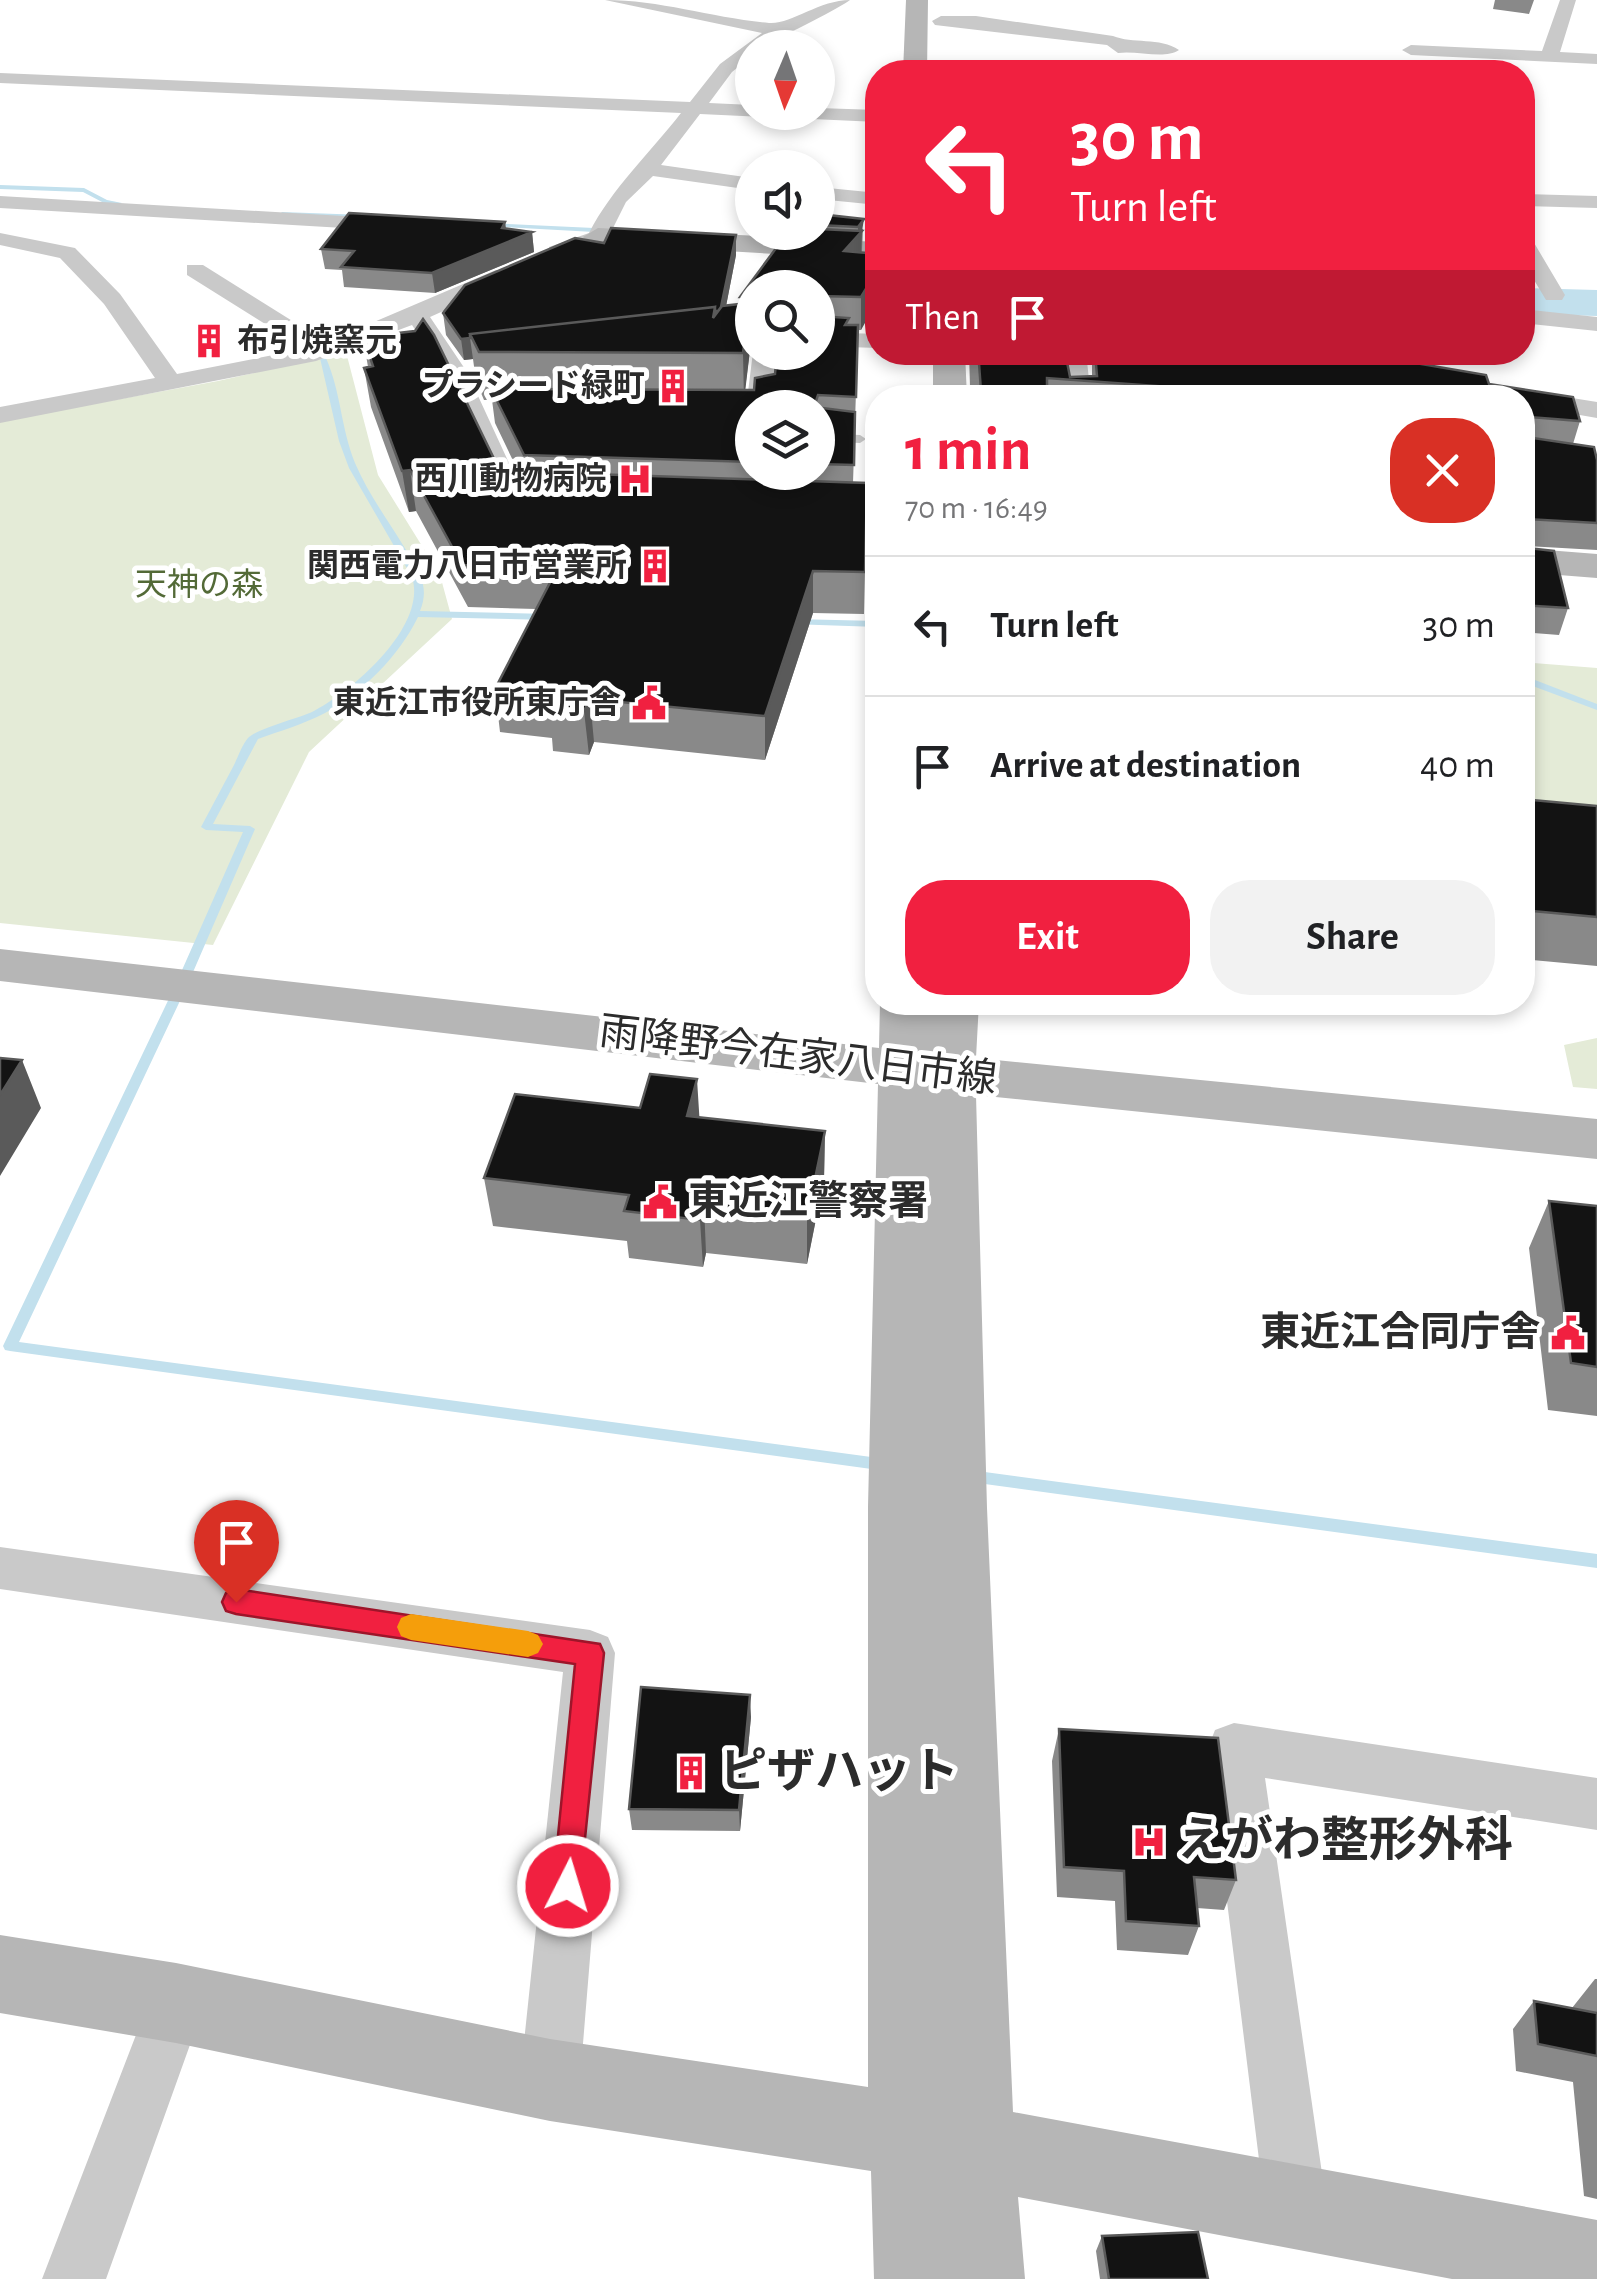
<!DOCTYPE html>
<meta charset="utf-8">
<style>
body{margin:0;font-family:"Alegreya Sans","Noto Sans JP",sans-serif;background:#f2f2f2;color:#202124;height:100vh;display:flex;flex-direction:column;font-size:38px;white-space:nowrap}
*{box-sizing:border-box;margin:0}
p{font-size:32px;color:#757577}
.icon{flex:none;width:55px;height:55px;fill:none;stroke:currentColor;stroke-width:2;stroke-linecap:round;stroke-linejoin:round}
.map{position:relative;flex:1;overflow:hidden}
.drawer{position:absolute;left:865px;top:385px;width:670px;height:630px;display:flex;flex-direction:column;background:#fff;border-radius:40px;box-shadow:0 5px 15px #0003}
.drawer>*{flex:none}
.guide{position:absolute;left:865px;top:60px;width:670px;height:305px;border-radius:40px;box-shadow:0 5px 15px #0003;background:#f12040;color:#fff;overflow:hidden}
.needle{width:65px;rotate:182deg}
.fabs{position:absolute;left:735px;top:30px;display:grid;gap:20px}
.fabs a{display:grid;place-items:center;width:100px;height:100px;border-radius:50%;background:#fff;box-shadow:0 5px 15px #0003;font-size:50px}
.pin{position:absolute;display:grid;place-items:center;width:85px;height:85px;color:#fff;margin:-102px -42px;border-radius:50% 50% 50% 0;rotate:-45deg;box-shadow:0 0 10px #0007}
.pin .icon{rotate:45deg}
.me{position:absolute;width:110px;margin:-55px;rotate:5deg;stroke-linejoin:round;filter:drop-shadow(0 0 8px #0008)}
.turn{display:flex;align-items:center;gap:35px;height:210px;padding:0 40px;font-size:45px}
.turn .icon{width:130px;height:130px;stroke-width:2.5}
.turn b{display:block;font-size:70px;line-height:85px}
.then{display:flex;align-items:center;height:95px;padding:0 40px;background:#0003;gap:20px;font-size:38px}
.round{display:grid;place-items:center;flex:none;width:105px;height:105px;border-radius:40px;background:#f2f2f2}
.summary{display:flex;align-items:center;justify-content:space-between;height:170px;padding:0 40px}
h1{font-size:60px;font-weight:700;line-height:75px;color:#f12040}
.primary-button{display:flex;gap:20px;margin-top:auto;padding:20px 40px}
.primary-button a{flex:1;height:115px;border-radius:40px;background:#f12040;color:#fff;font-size:40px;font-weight:700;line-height:115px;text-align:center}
.primary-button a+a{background:#f2f2f2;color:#202124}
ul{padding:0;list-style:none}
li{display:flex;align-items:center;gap:30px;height:140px;padding:0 40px;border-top:2px solid #e0e0e0}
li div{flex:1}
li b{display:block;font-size:38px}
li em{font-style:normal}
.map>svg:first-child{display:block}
.green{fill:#e4ebd7}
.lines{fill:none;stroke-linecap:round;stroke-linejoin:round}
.stream{fill:#c2e0ed;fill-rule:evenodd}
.river{fill:#c2e0ed;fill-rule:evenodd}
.lane{fill:#c9c9c9;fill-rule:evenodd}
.street{fill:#c9c9c9;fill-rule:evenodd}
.secondary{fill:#b6b6b6;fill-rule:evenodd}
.wall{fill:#898989;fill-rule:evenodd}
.shaded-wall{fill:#5a5a5a}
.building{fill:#131313;stroke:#5a5a5a;stroke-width:2.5}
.route{fill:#f12040;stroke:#9d152a;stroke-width:2.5}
.slow{fill:#f59e0b}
.labels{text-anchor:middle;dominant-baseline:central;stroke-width:10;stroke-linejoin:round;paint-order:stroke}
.far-poi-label{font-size:32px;font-weight:bold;fill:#2c2c2c;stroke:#fff;text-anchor:end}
.far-park-label{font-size:32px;fill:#536a37;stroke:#fff}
.street-label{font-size:40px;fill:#2c2c2c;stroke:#fff}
.poi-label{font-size:40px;font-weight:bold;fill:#2c2c2c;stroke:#fff;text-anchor:start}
.near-poi-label{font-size:48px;font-weight:bold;fill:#2c2c2c;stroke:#fff;text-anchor:start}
</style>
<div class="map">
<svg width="1597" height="2279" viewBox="0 0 1597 2279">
<rect width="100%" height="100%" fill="#fff"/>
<path class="green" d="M346,352l32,123 62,100 12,44 -143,133 -96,193 -213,-22v-502l218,-40z
M1522,662l75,6v183l-74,-7z
M1597,1038v51l-24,-2 -9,-42z"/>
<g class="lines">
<path class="stream" d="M0,185l84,3 23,12 15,3 -3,2 -15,-2 -21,-11 -83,-3z
M282,212l82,3 3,2 -3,2 -80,-4 -3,-2z
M486,223l108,5 3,2 -3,2 -106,-6 -3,-2z
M320,358h6c15,34 15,71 29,105 17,40 47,75 66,114 4,12 4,22 -1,34l128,3 5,3 -5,3 -130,-3c-19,39 -55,75 -93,96 -21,11 -45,18 -67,26l-45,85 37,2 5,3 -68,157 -168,356 867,117 5,2 2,4 -2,4 -5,2 -876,-120 -5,-1 -2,-4 172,-360 68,-154 -37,-2 -5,-3c11,-21 22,-41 33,-62 4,-8 8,-20 14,-27 8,-9 51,-20 64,-26 40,-20 116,-86 100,-135l-63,-109 -10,-27z
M793,619l85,2v6l-88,-3 -2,-2z
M1522,675l75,29v6l-75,-28z
M970,1470l627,84v14l-627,-86 -5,-2 -2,-4 2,-4z"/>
<path class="river" d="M1522,288l75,2v26l-75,-2z"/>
<path class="lane" d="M818,433l42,2 6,4 -6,4 -42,-2z"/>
<path class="street" d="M605,0c56,0 108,18 164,23 21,2 50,-23 81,-23 -10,8 -88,48 -98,48v8l-20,16 -23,31 43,2v7h66v-4l60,2v12l-178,-8 -39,51 91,13v12l-99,-14 -27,26 -20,40 -49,17 -8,-2v-10l40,-14c23,-45 61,-80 92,-120l-681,-30v-10l690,29 30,-38 42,-31z
M1560,0h16l-16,52 37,2v10l-186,-9 -9,-5 9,-5 131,6z
M941,16h35l137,20c19,8 47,1 66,14 -15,10 -42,0 -61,3l-11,-8 -172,-20 -3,-4z
M818,187l60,6v12l-60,-6z
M1522,194l75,2v12l-75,-2z
M0,196l395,23 11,6 -11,6 -395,-23z
M0,233l75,15 45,46 57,80 122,-24 -13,-13 -99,-62v-10h16l99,62 18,18 176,-75h16v10l-82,37 37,55 53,115 -13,8 -13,-8 -51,-115 -31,-47 -96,36 -316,62v-16l155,-29 -51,-74 -44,-46 -60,-13z
M1522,235l8,1 35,59 -3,5h-16l-24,-40z
M1522,309l75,8v14l-75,-8z
M818,332l60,2v14l-60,-2z
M753,352h24l-5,56h-20v6l-6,-6z
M1062,352h24l5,46h-24z
M1522,390l75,12v16l-75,-13v-7l-12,-1z
M811,503l67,2v16l-77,-4 -4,-6 4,-6z
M0,1547l590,83 18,7 7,16 -35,427 -9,21 -21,9 -21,-9 -9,-21 43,-408 -563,-83z
M1234,1723l363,55v52l-332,-52 62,430 -9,22 -22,9 -22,-9 -9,-22 -57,-460 7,-18z
M176,1974l20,9 9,20 -99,276h-64l114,-296z"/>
<path class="secondary" d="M906,0h22l-1,72h-24z
M598,228l280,14v18l-290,-17 -5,-6z
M933,352h32l2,46h-34z
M1522,548l75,6v24l-75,-6z
M0,949l879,99 1,-46h99l-3,56 621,61v40l-621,-64 11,413 26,604 584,108v59h-145l-434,-82 7,82h-151l-3,-108 -321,-50 -374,-78 -176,-30v-78l176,28 374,76 318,48v-580l10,-423 -878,-103z"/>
</g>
<path class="wall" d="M1495,0h39l-5,14 -36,-5z
M818,214l45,15 -1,23 16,2 -17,76h-3l-5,153h14l-3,131 -51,-1 -48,147 -171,-18 -5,13 -36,-4 -1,-13 -52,-6 -5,-43 41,-80 -68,-2 -52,-96 -7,1 -38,-105 -7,-39 4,-1 -5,-30 137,134h18l-23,-48 -3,-23h-8l-8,-19 -3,-22 -9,1 -18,-25 -3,-22 161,-70 132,-8v20l-10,51 14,-2v-7l78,-65zM752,288l66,64 -43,22 -21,16 -9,-1 5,-39v-21h2zM752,408h66v64h-66z
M505,222l1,6 26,4 2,20 -99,41 -91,-6 -2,-17 -17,-1 -4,-20z
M969,352h96l5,25 22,-1v-24h259l135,23 3,9 84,13 7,24 -7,23 21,3 3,13v90l-70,-4v2l27,3 14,57 -9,27 -37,-3v-234h-544l-1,-11h-7z
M1522,799l75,7v160l-75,-7z
M699,1118l126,13 -1,48 -17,85 -101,-11 -3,14 -74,-9 -2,-17 -134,-15 -9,-48z
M1549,1201l48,5v210l-49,-6 -19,-162z
M751,1717l-11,114 -108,-1 -3,-21z
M1059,1729l177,151 -12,30 -27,-2 2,18 -11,29 -71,-5 -2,-49 -58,-4 -5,-136z
M1595,1979h2v220l-13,-3 -11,-114 -57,-11 -3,-42 21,-28 38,7z
M1102,2236l106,43h-108l-4,-28z"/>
<path class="shaded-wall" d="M864,219l-2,12 -1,32 -17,-12 14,-15v-9z
M505,222l2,20 25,-10 2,20 -99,41 -3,-20 70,-45z
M736,235v20l-15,77 -242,20z
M878,269v31l-17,30v-33z
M749,303l1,47 -6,51 -1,-48z
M470,338l3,21 -9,1 -3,-21z
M410,470l6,41 -7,1 -7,-41z
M813,571v42l-48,147v-44z
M590,699l4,43 -5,13 -5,-44z
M22,1060l19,48 -41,68v-81z
M697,1079l3,48 -13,-11z
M825,1131l-1,48 -17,85v-47z
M704,1205l2,48 -3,14 -3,-47z
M750,1695l1,22 -11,114 -1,-21z"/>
<path class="building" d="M349,213l156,9 -3,6 30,4 -100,41 -91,-6 13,-16 -33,-2z
M818,215v-1l46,5 -6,8 -40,-2z
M611,228l125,7 -15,72 -3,4h-3v-4l-245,27v4l-9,1 -18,-26 22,-28 110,-47 29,5z
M818,229l44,2 -18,20 34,3v15l-17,28 -43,-1v-8h-66v9h-12l48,-65h30z
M749,303l-6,50 -264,-1 -9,-18 245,-27 -2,11 9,-12z
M818,316l31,2 -4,7h13l-2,72 -38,-2 -4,12 41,5 -1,53 -36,-1v-56h-66v54l-228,-7 -33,-66 263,1 1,-12 20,-4 2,-22h41z
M423,319l11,16 66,136 367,12 -2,89 -52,-1 -48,145 -175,-17 -6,12 -35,-3 5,-13 -59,-6 63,-122 -96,-2 -52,-95 -8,1 -38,-103 9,-2 -10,-29 52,-6z
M972,352h93l5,25 27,-1 -2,-24h256l135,23 3,9 84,13 7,24 -50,-4 -4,20 68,10 3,13v63l-70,-4v29l27,3 14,57 -46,-3v-207h-353v-11l-122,-9v20h-53v-7h-13l-2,-28h-7z
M1522,799l75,7v111l-75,-7z
M0,1058l22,2 -22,35z
M650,1074l47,5 -10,37 138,15 -18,86 -103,-12 -4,15 -76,-9 5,-16 -145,-17 31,-84 125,14z
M1549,1201l48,5v161l-26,-4z
M641,1687l109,8 -11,115 -110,-1z
M1059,1729l159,9 18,142 -42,-3 5,49 -73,-5 -2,-50 -60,-4z
M1534,2001l63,12v43l-59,-12z
M1198,2232l10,47h-99l-7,-43z"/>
<path class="route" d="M236,1589l364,55 4,9 -25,244 -11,4 -11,-4 -4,-11 22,-222 -339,-50 -10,-3 -4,-9 4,-9z"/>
<path class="slow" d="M411,1614l117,17 10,4 5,9 -5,9 -10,4 -117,-17 -10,-4 -4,-9 4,-9z"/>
<defs>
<g id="building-bare" transform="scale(2.7)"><path d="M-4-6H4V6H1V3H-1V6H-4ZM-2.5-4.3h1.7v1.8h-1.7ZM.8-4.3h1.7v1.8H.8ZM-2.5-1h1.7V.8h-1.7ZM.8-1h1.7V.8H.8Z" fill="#f12040" stroke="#fff" stroke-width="2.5" paint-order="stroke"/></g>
<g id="hospital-bare" transform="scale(2.7)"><path d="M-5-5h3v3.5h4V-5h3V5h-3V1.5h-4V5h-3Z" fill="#f12040" stroke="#fff" stroke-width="2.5" paint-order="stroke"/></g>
<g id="civic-bare" transform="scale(2.7)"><path d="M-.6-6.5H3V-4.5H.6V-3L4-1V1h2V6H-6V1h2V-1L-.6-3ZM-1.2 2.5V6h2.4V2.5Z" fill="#f12040" stroke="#fff" stroke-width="2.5" paint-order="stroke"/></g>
</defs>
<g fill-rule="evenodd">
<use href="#building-bare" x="209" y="341"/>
<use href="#building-bare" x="673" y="386"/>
<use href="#hospital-bare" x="635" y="479"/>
<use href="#building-bare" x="655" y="566"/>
<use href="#civic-bare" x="649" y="703"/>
<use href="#civic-bare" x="660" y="1202"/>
<use href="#civic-bare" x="1568" y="1333"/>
<use href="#building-bare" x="691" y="1773"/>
<use href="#hospital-bare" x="1149" y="1842"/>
</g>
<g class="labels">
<g class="far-poi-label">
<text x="237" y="341" text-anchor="start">布引焼窯元</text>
<text x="645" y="386">プラシード緑町</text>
<text x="607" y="479">西川動物病院</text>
<text x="627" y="566">関西電力八日市営業所</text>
<text x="621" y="703">東近江市役所東庁舎</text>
</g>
<g class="far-park-label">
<text x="199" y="585">天神の森</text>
</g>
<g class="street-label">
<text transform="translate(798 1056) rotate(7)">雨降野今在家八日市線</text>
</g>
<g class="poi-label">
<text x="688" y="1202">東近江警察署</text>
<text x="1540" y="1333" text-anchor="end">東近江合同庁舎</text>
</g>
<g class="near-poi-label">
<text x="719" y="1773">ピザハット</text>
<text x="1177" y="1842">えがわ整形外科</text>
</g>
</g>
</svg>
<div class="fabs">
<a><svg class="needle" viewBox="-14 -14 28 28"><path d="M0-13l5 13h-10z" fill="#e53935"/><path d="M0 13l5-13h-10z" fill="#757577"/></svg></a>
<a><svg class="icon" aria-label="sound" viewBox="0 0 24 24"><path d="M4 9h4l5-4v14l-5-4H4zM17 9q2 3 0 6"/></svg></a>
<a><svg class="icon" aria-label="search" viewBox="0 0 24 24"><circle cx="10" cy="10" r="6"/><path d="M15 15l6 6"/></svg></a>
<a><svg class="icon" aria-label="layers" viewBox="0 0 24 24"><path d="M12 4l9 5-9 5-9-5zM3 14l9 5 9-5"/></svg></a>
</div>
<div class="pin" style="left:236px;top:1602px;background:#d93025"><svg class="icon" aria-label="arrive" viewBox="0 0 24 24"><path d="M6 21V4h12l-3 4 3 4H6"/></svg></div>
<svg class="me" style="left:568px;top:1886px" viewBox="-20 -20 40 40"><circle r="17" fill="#f12040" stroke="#fff" stroke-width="3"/><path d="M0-11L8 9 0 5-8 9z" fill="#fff"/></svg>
<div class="guide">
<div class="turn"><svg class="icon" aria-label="left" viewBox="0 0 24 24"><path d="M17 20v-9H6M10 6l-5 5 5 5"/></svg><div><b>30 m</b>Turn left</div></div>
<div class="then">Then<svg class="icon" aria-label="arrive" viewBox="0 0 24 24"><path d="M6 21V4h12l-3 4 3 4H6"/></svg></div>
</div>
<section class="drawer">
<div class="summary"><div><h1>1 min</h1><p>70 m · 16:49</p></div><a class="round" style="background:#d93025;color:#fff"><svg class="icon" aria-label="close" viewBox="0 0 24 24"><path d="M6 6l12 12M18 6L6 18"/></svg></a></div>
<ul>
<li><svg class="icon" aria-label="left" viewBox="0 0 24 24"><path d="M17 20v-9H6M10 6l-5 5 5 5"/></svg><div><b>Turn left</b></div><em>30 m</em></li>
<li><svg class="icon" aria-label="arrive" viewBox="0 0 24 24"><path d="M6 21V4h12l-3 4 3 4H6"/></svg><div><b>Arrive at destination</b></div><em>40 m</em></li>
</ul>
<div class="primary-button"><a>Exit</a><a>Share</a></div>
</section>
</div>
